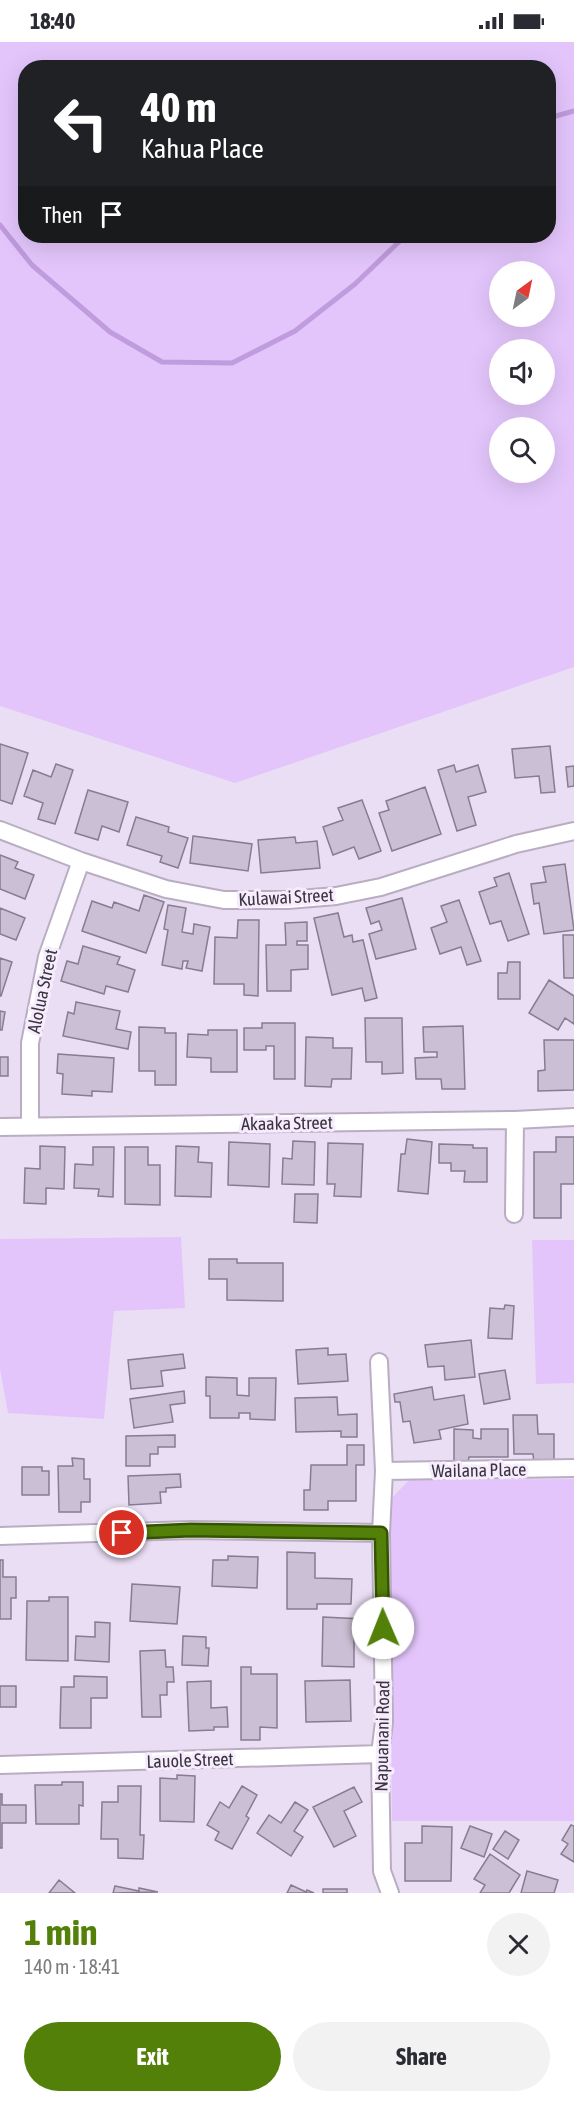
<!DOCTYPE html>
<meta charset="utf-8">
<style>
body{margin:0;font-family:"Asap Condensed",sans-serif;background:#f2f2f3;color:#2b2b33;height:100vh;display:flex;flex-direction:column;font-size:22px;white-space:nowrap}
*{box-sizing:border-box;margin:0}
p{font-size:20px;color:#7c7c81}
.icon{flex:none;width:33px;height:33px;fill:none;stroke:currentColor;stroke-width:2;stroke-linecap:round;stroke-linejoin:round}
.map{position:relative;height:1851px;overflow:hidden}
.side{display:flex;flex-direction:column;background:#fff;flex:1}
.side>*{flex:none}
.hud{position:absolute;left:18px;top:18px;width:538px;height:183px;border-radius:24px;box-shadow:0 6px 24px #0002;background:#202124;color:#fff;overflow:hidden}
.needle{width:39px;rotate:33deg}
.tools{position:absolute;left:489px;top:219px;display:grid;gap:12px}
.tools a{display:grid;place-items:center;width:66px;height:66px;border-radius:50%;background:#fff;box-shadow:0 6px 24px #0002;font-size:30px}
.pin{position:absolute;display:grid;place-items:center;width:51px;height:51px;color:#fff;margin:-26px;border:3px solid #fff;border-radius:50%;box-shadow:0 2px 6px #0007}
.me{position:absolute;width:66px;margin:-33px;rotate:359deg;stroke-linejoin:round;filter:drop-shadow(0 0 4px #0008)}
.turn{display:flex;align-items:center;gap:21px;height:126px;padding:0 24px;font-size:27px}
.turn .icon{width:78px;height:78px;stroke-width:2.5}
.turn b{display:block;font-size:42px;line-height:51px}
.then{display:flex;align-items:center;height:57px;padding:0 24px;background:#0003;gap:12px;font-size:22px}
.round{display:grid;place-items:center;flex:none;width:63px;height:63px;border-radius:32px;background:#f2f2f3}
.head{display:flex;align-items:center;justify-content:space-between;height:102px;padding:0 24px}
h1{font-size:36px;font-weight:700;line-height:45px;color:#538008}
.button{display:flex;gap:12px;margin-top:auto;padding:12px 24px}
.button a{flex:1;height:69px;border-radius:36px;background:#538008;color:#fff;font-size:24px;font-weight:700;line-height:69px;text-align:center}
.button a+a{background:#f2f2f3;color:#2b2b33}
.status{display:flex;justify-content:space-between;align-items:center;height:42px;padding:0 30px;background:#fff;direction:ltr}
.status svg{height:16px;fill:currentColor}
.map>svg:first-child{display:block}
.green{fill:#e3c5fb;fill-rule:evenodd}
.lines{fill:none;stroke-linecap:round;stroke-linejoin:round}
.stream{stroke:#c09bdd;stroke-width:5}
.building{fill:#cabfd4;stroke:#877c90;stroke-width:1.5}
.minor-casing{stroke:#b9adc2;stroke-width:20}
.minor{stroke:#fff;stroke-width:16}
.route-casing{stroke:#365305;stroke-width:15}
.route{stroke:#538008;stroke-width:10}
.labels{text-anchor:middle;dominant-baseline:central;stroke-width:6;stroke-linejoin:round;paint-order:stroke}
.street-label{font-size:18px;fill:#39343d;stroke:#f6ecfe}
</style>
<div class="status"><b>18:40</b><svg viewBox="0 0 49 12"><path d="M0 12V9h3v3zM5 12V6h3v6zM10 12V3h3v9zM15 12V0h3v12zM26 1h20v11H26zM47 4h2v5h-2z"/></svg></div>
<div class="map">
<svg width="574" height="1851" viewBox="0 0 574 1851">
<rect width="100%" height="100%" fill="#eadef4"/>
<path class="green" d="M0,0h574v625l-339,116 -235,-77zM26,26h523v168h-523zM500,230h44v44h-44zM500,308h44v44h-44zM500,386h44v44h-44z
M181,1195l4,71 -71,3 -10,108 -96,-6 -8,-44v-130z
M532,1198h42v143l-38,1z
M574,1437v342h-182l-3,-320 20,-21z"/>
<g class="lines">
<path class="stream" d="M549,76l25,-7
M0,183l32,40 78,67 52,30 70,1 63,-32 60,-47 50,-48"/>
</g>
<path class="building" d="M0,702l28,9 -16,51 -12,-4z
M550,704l5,46 -14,1 -2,-17 -24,2 -3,-29z
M56,722l17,6 -18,54 -17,-5 5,-16 -19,-7 9,-26 18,7z
M454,723l2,7 22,-7 8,27 -18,5 8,28 -19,6 -19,-61z
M574,724v20l-6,1 -2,-20z
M425,745l16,47 -49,17 -13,-38 10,-3 -3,-9z
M88,748l40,12 -9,30 -17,-6 -4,14 -23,-7z
M362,758l19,51 -22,8 -5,-12 -21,8 -10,-28 20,-7 -5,-12z
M136,775l33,10 -1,5 20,6 -10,30 -18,-6 2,-6 -35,-11z
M193,794l59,8 -4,27 -58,-8z
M295,795l1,6 21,-2 3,27 -59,5 -3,-33z
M0,813l18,7 -3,6 19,7 -9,24 -25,-10z
M565,822l9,66 -30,4 -5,-31 -5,1 -3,-20 15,-2 -3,-15z
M509,831l20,61 -21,7 -7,-20 -11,3 -11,-32 18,-6 -3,-8z
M144,853l20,7 -18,51 -64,-22 10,-30 20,7 2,-6 25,9z
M402,856l14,51 -40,10 -7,-25 13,-4 -3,-9 -8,3 -5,-16z
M459,858l22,61 -14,4 -6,-18 -21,7 -9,-26 16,-6 -6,-16z
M168,863l18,3 -4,24 11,2 1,-10 16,3 -8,44 -16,-3 2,-7h-5l-1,8 -20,-4 6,-35 -4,-1z
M0,866l25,10 -9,22 -16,-6z
M338,871l6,24 8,-2 1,7 10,-2 14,58 -12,3 -3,-13 -30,7 -18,-77z
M238,878h21l-1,76 -14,-1v-11h-30l1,-47 22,1z
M307,880v19h-10v4h11v24l-17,1v21h-24l-1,-46h20l-1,-22z
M563,893h11v43h-10z
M83,904l37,11 -3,7 18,6 -7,22 -22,-6 -2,8 -43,-13 6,-20 11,3z
M0,916l12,4 -11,34h-1z
M508,920h12v37h-22v-26h9z
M549,938l25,16v28l-9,-6 -7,12 -29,-17z
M76,960l44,9 -4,18 15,3 -3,17 -65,-13 5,-24 6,2z
M0,969l5,1 -3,18h-2z
M365,976h37l1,55 -21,1v-12h-16z
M262,981h33v56h-21v-33h-8v4h-22v-22h18z
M463,984l2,63h-23l-1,-10h-25l-1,-21 22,-1v-5h-13l-1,-25z
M139,985l26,1v5h11v52h-21v-14h-16z
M208,988h29v42h-26v-14l-24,-1 1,-23 20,1z
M306,995l27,1v10h19l-1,31h-19l-1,8 -26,-1z
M544,998h30v50l-36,1v-20l7,-1z
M58,1012l56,4 -2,34 -20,-1v5l-30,-2 1,-20 -6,-1z
M0,1015h8v19h-8z
M556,1095h18v47h-13v34h-27v-66h22z
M407,1097l25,3 -4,52 -30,-3 3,-37h4z
M293,1099l22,1 -1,43 -32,-1 1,-26 9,1z
M229,1100l41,2 -1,43 -41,-2z
M328,1101l35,1 -2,53 -27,-1 1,-12h-8z
M439,1102l34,1v3h14v34h-23l1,-11h-14v-8h-12z
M40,1104l25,1 -1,42 -18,-1v16l-22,-1 1,-35 15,1z
M176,1104l23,1 -1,15 14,1 -1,34 -36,-1z
M93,1105h21l-1,50 -15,-1 1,-7 -25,-1 1,-24 18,1z
M125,1105h23v18h12v40l-35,-1z
M295,1152h23l-1,29 -23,-1z
M209,1217h28v4h46v38l-56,-1v-21h-18z
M505,1263l9,1 -2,33 -24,-1 2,-30 14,1z
M471,1298l4,37 -30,3 -1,-14 -16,1 -3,-22z
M328,1306v7l18,-1 2,27 -50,3 -2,-34z
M183,1312l2,14 -24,3 2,15 -32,3 -3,-29z
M505,1328l5,29 -26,5 -5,-30z
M206,1335l31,1v17l12,1v-18h27l-1,42 -25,-1v-6h-11v5h-29v-22h-4z
M432,1345l2,13 30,-5 4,29 -29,6 2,9 -27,4 -4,-22 -7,1 -3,-20h-5l-1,-8z
M184,1349l1,12 -15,2 3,17 -39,6 -4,-29z
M337,1355l1,18 19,-1v23h-16v-6l-45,1 -1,-34z
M513,1373h24l1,19h16v29h-20l-1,-9h-19z
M454,1387l19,1v8l8,1v-10h27v28h-39l-1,5h-14z
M175,1393v12h-17v7h-8v12h-24v-30z
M347,1403h17v20h-8v36h-28v9h-24v-20h6l1,-25h36z
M72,1416l12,1v20h6v23h-9v10h-22l-1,-46h15z
M22,1425h20v4h7v24h-27z
M180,1432l1,13 -15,1v4h-6l1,11 -32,2 -1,-29z
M287,1510l28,1v25l37,1 -1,25h-34v5h-30z
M228,1514l30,1 -1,31 -45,-2 1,-26h15z
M0,1518h3v17h13v21h-5v21h-11z
M132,1542l48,3 -3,37 -47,-3z
M49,1555h19v64l-42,-1 1,-59h22z
M323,1575l40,2v12h-9v36l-32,-1z
M95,1580l15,1 -1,39 -34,-2 1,-24 19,1z
M183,1594l23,1v11h3l-1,18 -26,-1z
M165,1608l1,17h7l1,15h-7v13h-7l1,22h-19l-2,-66z
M241,1625h10v7h26v54l-17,-1v13h-19z
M74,1634l33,1v21h-16v30h-31l1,-41h13z
M350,1638l1,41 -45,1 -1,-41z
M211,1639v27l16,-1 1,20h-14v3l-25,1 -2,-49z
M0,1644h16v21h-16z
M177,1733l18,1 -1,46 -34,-1v-43l17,1z
M62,1740h21v24l-4,-1v19h-43l-1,-39h27z
M118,1744h23l-1,49h4l-1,24 -25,-1v-19h-17l1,-37h16z
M242,1744l15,9 -11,21 3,2 -17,31 -17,-9 4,-8 -12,-7 13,-23 9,6z
M354,1745l8,15 -18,9 12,25 -22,11 -21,-40z
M0,1752h2v11h24v18h-24v25h-2z
M295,1760l13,8 -14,21 9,6 -12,19 -34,-23 12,-18 12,8z
M571,1783l3,1v36l-13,-8 7,-10 -6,-4z
M422,1784l30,1 -1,54h-46v-38h17z
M470,1784l22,8 -8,23 -23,-9z
M505,1789l14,9 -11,19 -15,-10z
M490,1812l30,21 -11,18h-29l5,-8 -11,-6z
M527,1829l31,9 -4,13h-33z
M59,1838l16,13h-26z
M291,1843l15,7 1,-2 7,3h-27z
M115,1844l24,5v-3l19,4 -45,1z
M323,1847h24v4h-24z"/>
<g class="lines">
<g class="minor-casing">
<path id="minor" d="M0,788l81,31 85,28 58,11h64l48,-4 45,-9 135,-43 58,-13
M30,1084v-83l17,-86 34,-96
M0,1085l515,-7 59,-3
M514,1172l1,-94
M379,1320l5,109 -3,62 3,189 -4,32 2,117 8,22
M384,1429l190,-3
M0,1494l191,-6 190,3
M0,1723l380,-11"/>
</g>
<use href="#minor" class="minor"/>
</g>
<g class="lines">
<g class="route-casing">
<path id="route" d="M122,1491l69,-3 190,3 2,95"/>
</g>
<use href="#route" class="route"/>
</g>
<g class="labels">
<g class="street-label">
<text transform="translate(286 855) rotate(-3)">Kulawai Street</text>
<text transform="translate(42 949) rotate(-78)">Alolua Street</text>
<text transform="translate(287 1081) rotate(-1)">Akaaka Street</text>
<text transform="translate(479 1428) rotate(-1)">Wailana Place</text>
<text transform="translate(382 1694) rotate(-89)">Napuanani Road</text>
<text transform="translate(190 1718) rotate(-2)">Lauole Street</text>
</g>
</g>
</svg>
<div class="tools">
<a><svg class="needle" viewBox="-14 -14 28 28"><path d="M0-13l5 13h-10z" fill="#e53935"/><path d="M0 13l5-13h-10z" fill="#7c7c81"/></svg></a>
<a><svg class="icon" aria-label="sound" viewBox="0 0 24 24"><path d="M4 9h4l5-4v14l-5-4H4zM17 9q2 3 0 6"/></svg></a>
<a><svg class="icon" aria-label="search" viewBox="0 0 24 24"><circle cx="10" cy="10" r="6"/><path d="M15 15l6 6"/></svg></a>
</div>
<div class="pin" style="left:122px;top:1491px;background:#d93025"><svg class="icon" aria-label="arrive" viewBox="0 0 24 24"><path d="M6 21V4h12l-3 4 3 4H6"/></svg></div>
<svg class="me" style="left:383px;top:1586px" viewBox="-20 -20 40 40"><circle r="19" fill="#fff"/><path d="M0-13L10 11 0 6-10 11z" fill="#538008"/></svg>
<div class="hud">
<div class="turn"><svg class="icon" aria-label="left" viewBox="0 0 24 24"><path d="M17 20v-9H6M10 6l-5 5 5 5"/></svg><div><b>40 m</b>Kahua Place</div></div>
<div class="then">Then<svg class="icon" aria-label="arrive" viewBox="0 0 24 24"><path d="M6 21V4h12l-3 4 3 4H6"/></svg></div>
</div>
</div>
<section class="side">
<div class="head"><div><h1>1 min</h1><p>140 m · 18:41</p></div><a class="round"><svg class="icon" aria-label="close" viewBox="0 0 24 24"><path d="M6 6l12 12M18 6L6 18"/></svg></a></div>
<div class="button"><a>Exit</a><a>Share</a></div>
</section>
